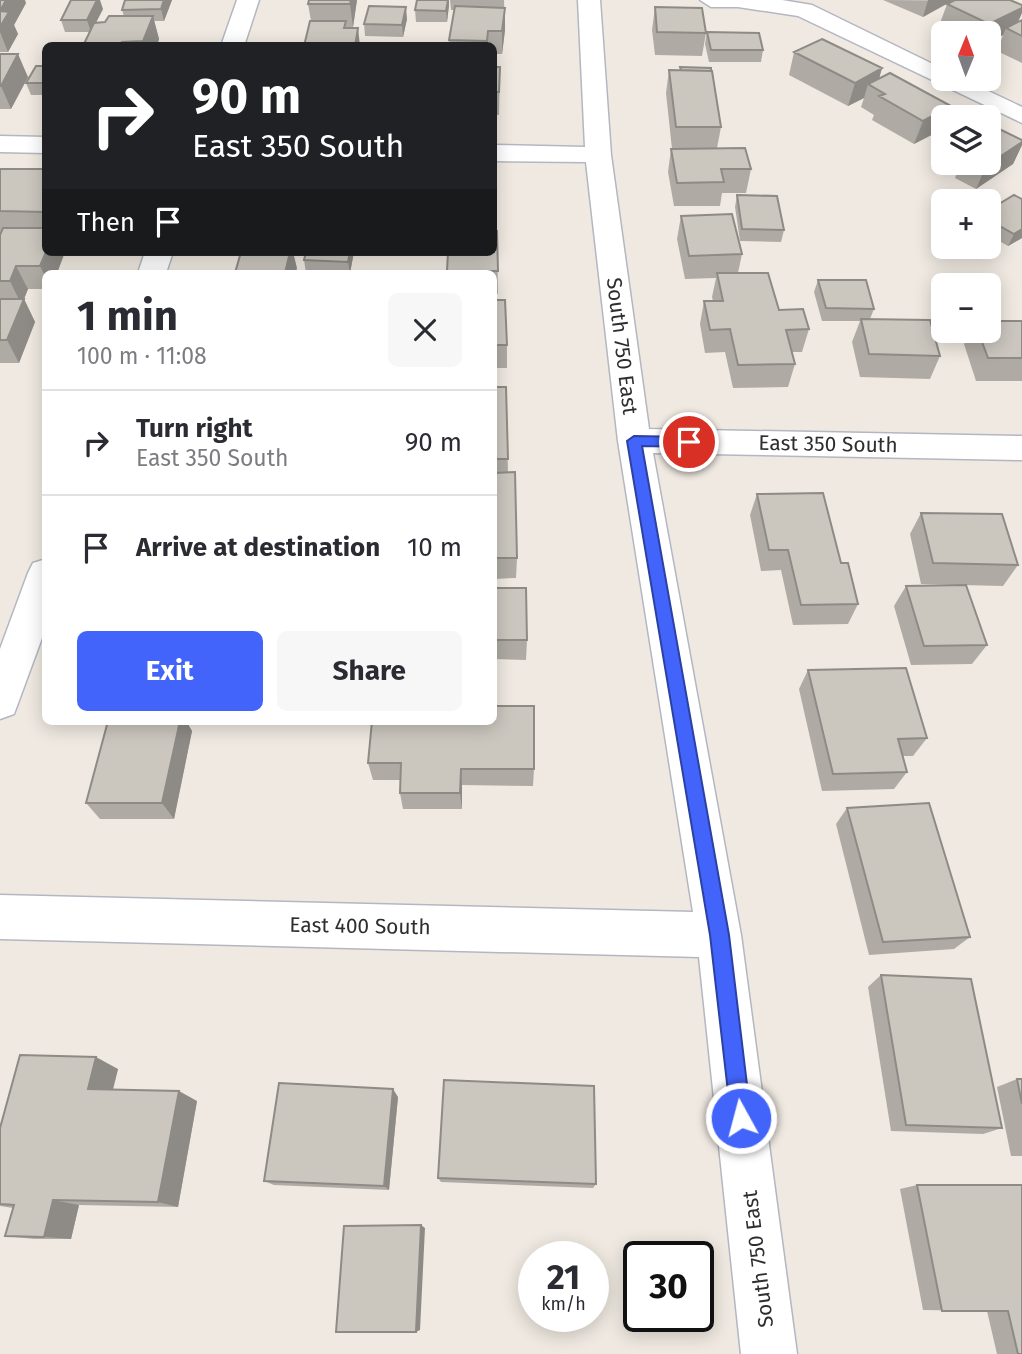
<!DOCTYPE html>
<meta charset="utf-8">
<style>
body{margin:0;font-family:"Fira Sans",sans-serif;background:#f7f7f7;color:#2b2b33;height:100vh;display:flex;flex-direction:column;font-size:26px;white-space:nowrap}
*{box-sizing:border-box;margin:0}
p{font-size:23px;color:#7c7c81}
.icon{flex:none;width:38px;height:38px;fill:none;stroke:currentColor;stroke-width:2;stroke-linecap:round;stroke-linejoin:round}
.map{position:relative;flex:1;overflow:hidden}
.side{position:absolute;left:42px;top:270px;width:455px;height:455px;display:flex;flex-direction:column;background:#fff;border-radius:10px;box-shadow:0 4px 18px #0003}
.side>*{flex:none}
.top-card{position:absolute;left:42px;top:42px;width:455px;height:214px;border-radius:10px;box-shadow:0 4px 18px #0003;background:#202124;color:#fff;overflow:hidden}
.needle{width:46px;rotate:1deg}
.controls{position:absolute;left:931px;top:21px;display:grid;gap:14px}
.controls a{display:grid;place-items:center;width:70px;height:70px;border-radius:10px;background:#fff;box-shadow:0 4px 18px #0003;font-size:35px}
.speed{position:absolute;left:518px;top:1241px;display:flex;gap:14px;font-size:35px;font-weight:700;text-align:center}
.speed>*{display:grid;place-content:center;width:91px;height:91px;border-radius:50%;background:#fff;box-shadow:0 4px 18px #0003;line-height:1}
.speed small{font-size:18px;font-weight:400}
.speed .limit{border:4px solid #111;border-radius:10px;background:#fff;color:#111}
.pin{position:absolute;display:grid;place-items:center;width:60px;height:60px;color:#fff;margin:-30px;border:4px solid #fff;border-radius:50%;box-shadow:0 2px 7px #0007}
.me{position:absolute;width:77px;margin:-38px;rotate:353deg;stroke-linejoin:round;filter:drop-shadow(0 0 5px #0008)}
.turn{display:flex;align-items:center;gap:24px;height:147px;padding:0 35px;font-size:32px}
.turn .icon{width:91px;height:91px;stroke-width:2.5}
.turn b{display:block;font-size:49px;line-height:60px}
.then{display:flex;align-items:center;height:66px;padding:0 35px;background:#0003;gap:14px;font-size:26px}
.round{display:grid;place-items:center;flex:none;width:74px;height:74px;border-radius:10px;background:#f7f7f7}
.headline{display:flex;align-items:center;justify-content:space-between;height:119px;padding:0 35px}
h1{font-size:42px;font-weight:700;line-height:52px}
.cta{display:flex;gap:14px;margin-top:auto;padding:14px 35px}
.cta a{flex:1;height:80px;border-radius:10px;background:#4264fb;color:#fff;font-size:28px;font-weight:700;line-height:80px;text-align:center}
.cta a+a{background:#f7f7f7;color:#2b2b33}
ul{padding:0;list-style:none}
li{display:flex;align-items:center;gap:21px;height:105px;padding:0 35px;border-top:2px solid #e1e1e2}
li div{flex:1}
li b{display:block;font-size:26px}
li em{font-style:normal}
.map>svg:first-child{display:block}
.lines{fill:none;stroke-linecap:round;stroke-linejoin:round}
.minor-casing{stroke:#b4b7c1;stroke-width:3}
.minor{fill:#fff;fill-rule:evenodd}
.wall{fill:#afaba4}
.shaded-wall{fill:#8e8b86}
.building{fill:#cbc7bf;stroke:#8e8b86;stroke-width:2}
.route{fill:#4264fb;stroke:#2b41a3;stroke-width:2}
.labels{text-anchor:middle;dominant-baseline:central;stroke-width:5;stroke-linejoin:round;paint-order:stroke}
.street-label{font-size:21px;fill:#2e2e2e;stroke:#fff}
</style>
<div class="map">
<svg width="1022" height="1354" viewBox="0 0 1022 1354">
<rect width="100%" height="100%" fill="#efe9e1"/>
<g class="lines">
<g class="minor-casing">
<path id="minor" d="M237,0h22l-15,46h-23z
M578,0h22l11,155 38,274 373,7v24l-369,-7 88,482 56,419h-56l-42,-397 -699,-18v-44l693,17 -75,-471 -32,-279 -92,-1v-16l91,2z
M700,0h82l30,5 131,64v10h20l59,28v16l-224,-107 -60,-9h-27z
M0,136l46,1v16l-46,-1z
M145,252h28l-7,21h-28z
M46,559v68l-32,87 -14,5v-70l28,-76 5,-10z"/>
</g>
<use href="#minor" class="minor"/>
</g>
<path class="wall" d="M0,0l26,3 -12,22 4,9 -10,18h-8z
M125,0h47l-8,21h-10l5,18 -2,7h-74l6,-14h-24l-4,-12 42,-11 -7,14 9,-1 19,-6 -2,-6z
M357,0l-4,27 7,19 -49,-25 -3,-17z
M450,0h54l1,30 -3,24h-8v-8h-44l-1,-6 5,-30h-3z
M883,0l130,1 5,21 4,-2v43l-25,-12 6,-16 -14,7v-9h-35l-15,-7 8,-22 -24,13z
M449,5l-2,17h-31l-1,-12z
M655,7l51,26 -4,23 -47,-1 -3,-25z
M407,19l-4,18 -38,-1 -1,-12z
M707,32l56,18 -2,12h-52l-4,-18z
M794,52l88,16 -3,11 72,27 -4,11h-4v12l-29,15 -42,-24 2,-5 -13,-8 3,-9 -16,8 -59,-31z
M0,54l28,23 -17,32h-11z
M46,66v29h-15l-5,-12z
M494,67h6l-1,48h-5z
M680,67l41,60 -4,21 34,21 -5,24h-24l-2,13h-46l-6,-34 3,-23h1l-6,-56 3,-23h11z
M1022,140v5l-9,19 -37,25 -21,-11 4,-11 -9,-4h39z
M943,142v17l-5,-3z
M0,169h46v83h19l-8,21h-11v16h-18l-4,10 11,23 -16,41h-19z
M494,174l1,57h2l1,63h-4v-21h-47l1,-21h46z
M737,195l47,35 -3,12 -41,-1 -5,-34z
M989,210l33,28 -14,8 -19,-11z
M681,216l61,38 -4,19 41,37 30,19 -7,23h-10l3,12 -7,23 -55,1 -8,-36 -20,1 -5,-29 4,-23h9l-1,-4 4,-19 -31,1 -8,-40z
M354,252l-4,21h-44l-2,-13z
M818,280l56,29 -4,10 70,37 -10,23 -70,-2 -8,-35 8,-21h-38l-8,-29z
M494,300l13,45v23h-13z
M1022,321v60h-46l-12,-37 6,-13h19z
M494,387h12l2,86 9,85 -1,20 -22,1z
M757,494l84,69 17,41 -10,20 -55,1 -12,-55 -20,1 -11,-56z
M921,513l97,52 -15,21 -82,-2 -11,-50z
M906,586l81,59 -15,19 -61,1 -17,-59z
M494,588l33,52 -1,20 -32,-1z
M808,670l119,68 -14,18h-10l4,16 -13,17 -72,2 -23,-102z
M108,721h78l6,10 -18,88h-74l-14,-16z
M372,721l162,48 -1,17 -71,-1v24h-59l-3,-16v-13h-27l-5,-17z
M847,808l123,129 -16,12 -85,6 -33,-131z
M881,975l121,153 -19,6 -92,-3 -23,-144z
M118,1069l-5,21 84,11 -19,106 -99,-2 -8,34h-37l-29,-3 8,-28 -13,-2v-78z
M1017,1079h5v77h-11l-14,-69z
M398,1097l-9,93 -115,-5 -10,-4z
M438,1178l158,6 -3,4 -152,-6z
M917,1185h105v169h-25l-10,-43 -64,-1 -23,-121z"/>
<path class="shaded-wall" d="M6,0h19l1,3 -12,22 4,9 -10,18 -8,-20v-21z
M97,0h3l3,9 -12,23 -4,-12z
M164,0h8l-8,21 -3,-12z
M351,0h6l-4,27 -3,-23z
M448,0h1v5l-2,17 -1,-11z
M928,0h25l-30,17z
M406,7l1,12 -4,18 -1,-12z
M505,8v22l-3,24v-23z
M1022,8v5l-7,16 -9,-1 -3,7 -14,7v-9h-3l3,-9z
M153,16l6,23 -2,7h-13l-1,-5z
M358,28l2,18h-5z
M18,54l10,23 -17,32 -10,-23z
M882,68l-6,21 -8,-5 -4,14 -16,8 7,-23z
M951,106l-4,11h-4v12l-29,15 9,-23z
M1022,142v3l-9,19 -37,25 10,-23z
M1022,229v9l-14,8 6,-12z
M46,252h19l-8,21h-11v5l-6,-12z
M290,252h3l4,16 -1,5h-11z
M350,252h4l-4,21 -2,-11z
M16,266l12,23 -4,10 11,23 -16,41 -12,-23 14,-36 -11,-23z
M180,721h6l6,10 -18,88 -12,-16z
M461,769l1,16v24l-2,-16z
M96,1057l22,12 -8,31 -22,-11z
M393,1089l5,8 -9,93 -5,-4z
M179,1091l18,10 -19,106 -20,-5z
M53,1200l26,5 -8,34 -27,-2z
M421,1225l4,3 -5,102 -4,2z"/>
<path class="building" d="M0,0h6l-6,11z
M71,0h26l-10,20h-26z
M125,0h39l-3,9 -39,1z
M309,0h42l-1,4h-42z
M417,0h31l-2,11 -31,-1z
M955,0h55l12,5v3l-33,16 -42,-20z
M369,6l37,1 -4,18 -38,-1z
M455,6l50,2 -3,23h-14l-1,10 -38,-1z
M655,7l47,1 4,25 -49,-1z
M0,11l9,1 -9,15z
M109,16h44l-10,25 -21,1 -1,4h-38l11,-23 11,-1z
M1022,20v16l-16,-8z
M310,21h36l-2,7h14l-3,18h-51z
M707,32l52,1 4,17h-52z
M822,39l60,29 -27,15 -61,-31z
M0,54h18l-17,32h-1z
M36,66h10v17h-20z
M494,67h6l-1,25h-5z
M680,67l31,1v3l-30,-1z
M669,70l43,1 9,56h-45z
M890,73l61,33 -28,15 -44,-25 6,-2 -17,-10z
M989,124l33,16v2l-36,24 -5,-3h8z
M745,148l6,21h-30l3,13 -47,1 -6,-34z
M0,169h46v43l-46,-1z
M737,195l40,1 7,34 -42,-1z
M1014,195l8,4v30l-8,5 -25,-14v-10z
M732,214l10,40 -53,2 -8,-40z
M3,228h43v24l-6,14h-24l-6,15h-10v-46z
M494,231h3l1,40h-51l1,-19h46z
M241,252h49l-5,21h-50z
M306,252h44l-2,10 -44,-2z
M717,273h51l11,37 24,-1 6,20 -23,1 9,34 -57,1 -8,-36 -20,1 -6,-29h19z
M818,280h48l8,29 -48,-1z
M0,299h24l-17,41h-7z
M494,300h11l2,45h-13z
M861,319l69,1 10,36 -71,-2z
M989,321h33v37h-34l-10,-27h11z
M494,387h12l2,72h-14z
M515,472l2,86h-23v-85z
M823,493l18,70h7l10,41 -57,1 -13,-55h-19l-12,-56z
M921,513l81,1 16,51 -85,-2z
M966,585l21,60 -63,1 -18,-60z
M494,588h32l1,52h-33z
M906,668l21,70 -29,1 9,33 -74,2 -25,-104z
M494,706h40v63h-73l-1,24h-60l1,-30h-33l4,-42h122z
M108,721h72l-18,82h-76z
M929,803l41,134 -87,5 -36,-134z
M881,975l90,4 31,149 -96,-3z
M20,1055l76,2 -8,32 91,2 -21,111 -105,-2 -9,37 -39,-1 9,-31 -14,-1v-76z
M1017,1079h5v25z
M444,1080l150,6 2,98 -158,-6z
M279,1083l114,6 -9,97 -120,-5z
M917,1185h105v169h-4l-10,-43h-66z
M421,1225l-5,107h-80l8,-106z"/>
<path class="route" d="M634,436l55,1 7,5 -7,5 -47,-1 87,489 22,183 -3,8 -7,3 -7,-3 -3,-8 -21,-183 -83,-494z"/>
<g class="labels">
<g class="street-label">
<text transform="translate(622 346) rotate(83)">South 750 East</text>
<text transform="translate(828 444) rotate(1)">East 350 South</text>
<text transform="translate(360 926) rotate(1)">East 400 South</text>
<text transform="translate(758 1259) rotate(-97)">South 750 East</text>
</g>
</g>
</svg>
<div class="controls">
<a><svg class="needle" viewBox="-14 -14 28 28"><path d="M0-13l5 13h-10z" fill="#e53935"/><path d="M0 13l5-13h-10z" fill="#7c7c81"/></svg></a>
<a><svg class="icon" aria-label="layers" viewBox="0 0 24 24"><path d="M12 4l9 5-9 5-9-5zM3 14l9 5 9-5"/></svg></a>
<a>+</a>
<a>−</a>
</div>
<div class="speed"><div>21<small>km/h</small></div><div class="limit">30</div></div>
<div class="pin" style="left:689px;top:442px;background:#d93025"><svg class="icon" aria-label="arrive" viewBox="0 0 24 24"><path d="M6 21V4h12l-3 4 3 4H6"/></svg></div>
<svg class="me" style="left:741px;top:1118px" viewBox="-20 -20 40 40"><circle r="17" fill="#4264fb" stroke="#fff" stroke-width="3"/><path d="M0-11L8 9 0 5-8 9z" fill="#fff"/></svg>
<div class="top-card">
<div class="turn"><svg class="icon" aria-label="right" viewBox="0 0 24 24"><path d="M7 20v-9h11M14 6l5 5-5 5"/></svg><div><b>90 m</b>East 350 South</div></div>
<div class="then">Then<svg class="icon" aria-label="arrive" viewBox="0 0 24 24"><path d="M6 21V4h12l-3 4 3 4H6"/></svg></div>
</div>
<section class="side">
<div class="headline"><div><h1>1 min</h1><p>100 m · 11:08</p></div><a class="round"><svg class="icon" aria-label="close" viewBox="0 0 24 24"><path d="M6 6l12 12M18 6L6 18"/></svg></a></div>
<ul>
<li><svg class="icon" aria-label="right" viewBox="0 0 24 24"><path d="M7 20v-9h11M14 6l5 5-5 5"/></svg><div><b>Turn right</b><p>East 350 South</p></div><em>90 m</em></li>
<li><svg class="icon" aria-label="arrive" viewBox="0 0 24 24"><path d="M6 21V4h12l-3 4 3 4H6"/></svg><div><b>Arrive at destination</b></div><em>10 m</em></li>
</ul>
<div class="cta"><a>Exit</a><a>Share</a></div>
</section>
</div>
